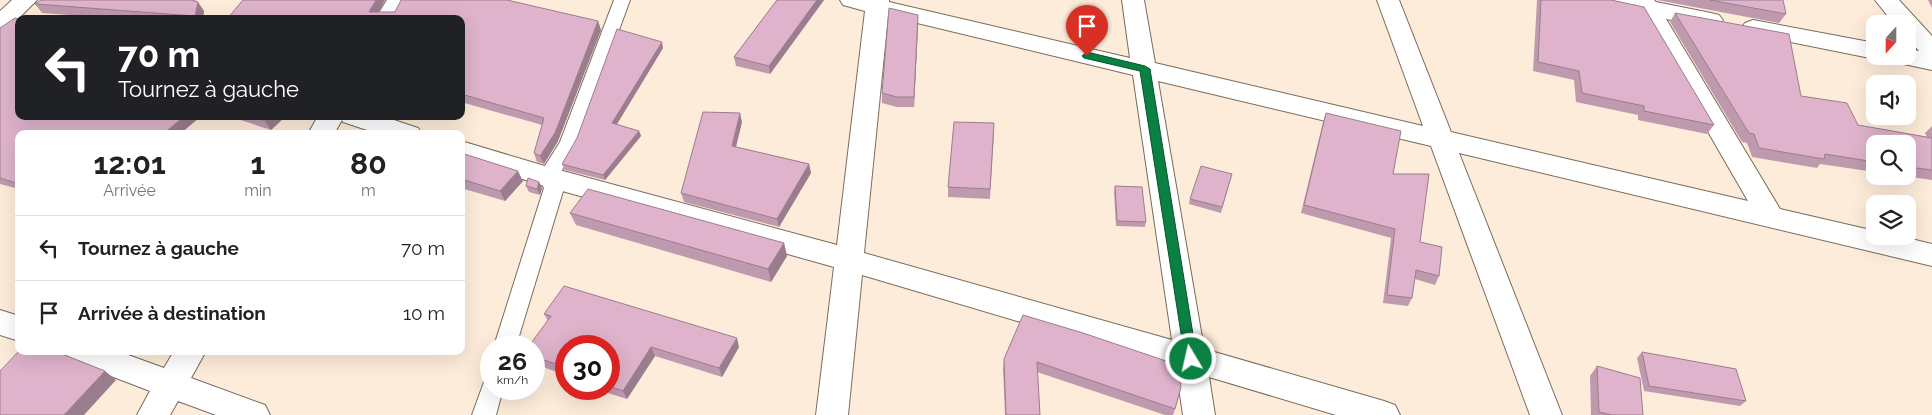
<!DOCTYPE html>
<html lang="fr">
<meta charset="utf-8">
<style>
body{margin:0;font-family:Raleway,sans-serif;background:#f2f2f2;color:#222;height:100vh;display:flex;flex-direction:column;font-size:19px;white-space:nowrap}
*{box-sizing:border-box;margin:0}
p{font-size:16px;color:#767676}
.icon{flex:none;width:28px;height:28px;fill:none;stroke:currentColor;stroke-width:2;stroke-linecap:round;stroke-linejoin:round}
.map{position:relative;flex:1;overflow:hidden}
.drawer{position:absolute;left:15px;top:130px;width:450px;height:225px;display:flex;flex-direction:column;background:#fff;border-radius:10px;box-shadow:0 5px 20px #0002}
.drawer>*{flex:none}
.guide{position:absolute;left:15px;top:15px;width:450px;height:105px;border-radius:10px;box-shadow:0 5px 20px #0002;background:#202124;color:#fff;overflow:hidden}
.needle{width:32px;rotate:201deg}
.buttons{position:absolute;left:1866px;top:15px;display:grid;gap:10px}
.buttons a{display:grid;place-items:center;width:50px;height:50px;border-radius:10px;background:#fff;box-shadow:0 5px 20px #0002;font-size:25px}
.speed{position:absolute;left:480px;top:335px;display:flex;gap:10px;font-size:25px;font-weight:700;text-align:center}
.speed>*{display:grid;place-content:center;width:65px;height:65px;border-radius:50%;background:#fff;box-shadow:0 5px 20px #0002;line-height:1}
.speed small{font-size:12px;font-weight:400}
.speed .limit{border:8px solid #d22;background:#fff;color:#111}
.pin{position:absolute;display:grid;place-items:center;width:42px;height:42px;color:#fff;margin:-51px -21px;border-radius:50% 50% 50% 0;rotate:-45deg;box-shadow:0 0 5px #0007}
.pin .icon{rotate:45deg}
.me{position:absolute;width:55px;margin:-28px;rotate:351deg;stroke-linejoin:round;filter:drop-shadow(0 0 4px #0008)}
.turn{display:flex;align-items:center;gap:18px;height:105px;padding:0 20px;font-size:22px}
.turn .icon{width:65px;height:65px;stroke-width:2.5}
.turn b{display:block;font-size:35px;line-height:42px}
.eta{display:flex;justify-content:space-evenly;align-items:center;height:85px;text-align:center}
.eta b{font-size:30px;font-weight:700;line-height:35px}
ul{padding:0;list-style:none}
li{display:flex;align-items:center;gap:15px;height:65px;padding:0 20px;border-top:1px solid #e0e0e0}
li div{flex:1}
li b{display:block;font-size:19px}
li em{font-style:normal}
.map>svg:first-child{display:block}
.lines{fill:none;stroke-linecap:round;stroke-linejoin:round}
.lane-casing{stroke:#7a6b5b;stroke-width:2}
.street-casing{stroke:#7a6b5b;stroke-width:2}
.lane{fill:#fff;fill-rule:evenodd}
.street{fill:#fff;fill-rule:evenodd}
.wall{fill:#bf9aaf}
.shaded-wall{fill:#9b7d8e}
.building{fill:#deb3cb;stroke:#9b7d8e}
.route{fill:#0b8043;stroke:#07532c}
</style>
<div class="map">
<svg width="1932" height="415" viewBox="0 0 1932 415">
<rect width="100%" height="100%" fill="#feecda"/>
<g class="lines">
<g class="lane-casing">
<path id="lane" d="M614,0h16l-52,143 -20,34 6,11 -48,158h-22l50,-158 -6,-11 22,-35z
M491,379v10h12l-7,26h-24l12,-33z"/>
</g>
<g class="street-casing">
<path id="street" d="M12,0h25l-29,29 -8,3v-21z
M387,0h22l-10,19h-24z
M840,0h49v2l241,56 -8,-58h22l11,63 268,63 -46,-126h22l52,132 297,69 -108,-187 -44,-9 -3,-5h61l2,2 55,11 8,2 4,5 -4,5 -8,2 -45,-8 114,190 95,22v5h24l33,8v22l-473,-113 103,262h-32l-99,-269 -273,-65 46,268 180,52 11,4 5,10h-64l-127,-38 6,38h-32l-7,-47 -314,-93 -14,140h-32l18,-148 -286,-80 -87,-27v-19l87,26 289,78 28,-234 -22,-6zM888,16l245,59 39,265 -308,-87z
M1875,0h24l33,36v34l-38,-8 -3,-6h17v-7l11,2 -11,-13v-14h-14z
M1753,20l122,23v13h9l-9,3 -130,-26 -4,-5 4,-5z
M318,116h64l36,12 4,6h-43l-36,-12 -1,-2 -8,14h-26z
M0,310l19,6v25l-19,-6z
M65,351h52l47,17 10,-17h32l-15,27 74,27 5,10h-54l-38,-14 -8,14h-33l13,-24 -81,-31z"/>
</g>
<use href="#lane" class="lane"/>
<use href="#street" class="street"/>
</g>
<path class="wall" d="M41,0h155l-1,1 9,10 -1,8h-81l-80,-6 -7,-9z
M243,0h142l-7,12 220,9 3,9 -43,111 -14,23 -7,-2 -3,-9 8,-28 -81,-23v-83h-234z
M777,0h47l-54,74 -34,-8 -2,-9z
M1537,0h74l103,125 -7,9 -69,-14v-5l-62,-13 -2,-22 -41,-9z
M1657,0h126l3,14 -7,9z
M1928,0h4v8z
M1675,13l126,83 57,29 69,12 -2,-4 7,-7v54l-28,-4h4v-32h-33v28l-55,-8 -3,4 -65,-11 -5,-14 -5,-1 -72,-120z
M918,15v10l-4,82h-17l-15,-4v-10z
M0,28l19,88h182l-21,18h-161v55l-19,-5z
M663,48l-46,76 22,7 2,5 -36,44 -40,-10 -3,-6z
M1326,113l67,61 27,68 19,34 -4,9 -20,-6 -3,19 -4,8 -25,-3 8,-65 -90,-25 22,-91z
M228,116h58l-15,14z
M742,122l-6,25 73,17 2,9 -32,54 -95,-25 -3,-9z
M994,133l-4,66 -42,-2v-10z
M461,153l62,28 -18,20 -44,-13z
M1232,174l-11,39 -32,-9 1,-5z
M539,182l3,6 -2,7 -11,-3 -3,-6z
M1115,186l31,36 -1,5 -29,-1 -2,-34z
M570,213l214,30 3,13 -16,26 -195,-57z
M544,314l195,33 -17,30 -67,-21 -28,43 -32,-10h14v-43h-43v29l-32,-11v-18l14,-25z
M1023,315l152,94 -2,6h-8l-128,-43 3,43h-35l-2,-46 1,-10z
M1642,352l104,49 -6,5 -96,-15 -7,-33z
M1597,366l46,49h-52l-1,-39z"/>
<path class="shaded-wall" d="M376,0h9l-10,19 -6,-7z
M817,0h7l-54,74 -1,-8z
M198,2l6,9 -1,8h-6l-2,-3z
M918,15v10l-4,82v-10z
M598,21l3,9 -43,111 -14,23 -4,-8z
M662,42l1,6 -49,81 -2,-6z
M740,113l2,9 -8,32 -2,-8z
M185,116h16l-21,18h-17z
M271,116h15l-15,14 -6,-9z
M639,131l2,5 -36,44 -2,-5z
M809,164l2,9 -32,54 -2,-8z
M518,171l5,10 -18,20 -5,-10z
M539,182l3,6 -2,7 -3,-6z
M784,243l3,13 -16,26 -3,-13z
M737,338l2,9 -17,30 -3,-9z
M651,347l4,9 -28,43 -4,-8z
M105,371l11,9 -32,35h-20z"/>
<path class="building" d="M41,0h150l7,2 -3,14 -160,-12z
M243,0h133l-7,12h26l6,-12h106l91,21 -43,112 -15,23 -6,-3 10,-35 -83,-24v-75h-234z
M777,0h40l-48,66 -35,-9z
M1541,0h70l33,7 70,118 -70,-14v-5l-62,-13 -3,-22 -41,-9z
M1710,0h73l3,14z
M889,8l29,7 -4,82h-17l-15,-4z
M1675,13l114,21 12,62 46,7 11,22 74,13v32l-24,-3v-23h-33v18l-50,-8 -1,5 -65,-11 -5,-14 -5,-1z
M15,18l4,1v97h166l-22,18h-144v50l-19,-6v-150z
M617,29l45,13 -50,81 27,8 -36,44 -41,-11 15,-26z
M703,112l37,1 -8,33 77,18 -32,55 -96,-26z
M1326,113l75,18 -8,43h36l-9,68 22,5 -3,29 -23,-6 -4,28 -25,-3 8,-66 -91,-24z
M249,116h22l-6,5z
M954,122l40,1 -4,66 -42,-2z
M461,153l57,18 -18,20 -39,-12z
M1201,166l31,8 -10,33 -32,-8z
M528,178l11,4 -2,7 -11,-3z
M1115,186l27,1 4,35 -29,-1z
M588,189l196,54 -16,26 -198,-56z
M564,286l173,52 -18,30 -68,-21 -28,44 -14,-5v-40h-43v21l-32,-10v-11h-5l22,-30 -7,-2z
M1023,315l60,18 95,32 3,22 -6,22 -138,-47 3,53h-34l-2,-56z
M19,351h38v1l48,19 -41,44h-64v-44z
M1642,352l94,17 10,32 -97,-15z
M1597,366l43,12 3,37h-31l-13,-3z"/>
<path class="route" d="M1087,52l58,14 5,3 47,290 -1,4 -5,1 -5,-1 -1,-4 -45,-288 -56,-13 -2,-2z"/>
</svg>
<div class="buttons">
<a><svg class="needle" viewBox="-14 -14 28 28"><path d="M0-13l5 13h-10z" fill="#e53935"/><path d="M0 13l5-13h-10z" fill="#767676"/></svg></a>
<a><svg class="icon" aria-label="sound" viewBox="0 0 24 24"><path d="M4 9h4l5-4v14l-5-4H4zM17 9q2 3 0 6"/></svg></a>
<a><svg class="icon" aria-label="search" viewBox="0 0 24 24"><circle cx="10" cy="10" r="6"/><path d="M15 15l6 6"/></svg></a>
<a><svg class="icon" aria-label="layers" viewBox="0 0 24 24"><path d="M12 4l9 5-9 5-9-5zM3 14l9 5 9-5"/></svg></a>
</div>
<div class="speed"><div>26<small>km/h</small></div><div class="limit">30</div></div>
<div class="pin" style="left:1087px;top:56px;background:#d93025"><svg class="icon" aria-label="arrive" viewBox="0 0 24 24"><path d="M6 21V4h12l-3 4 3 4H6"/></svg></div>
<svg class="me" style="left:1191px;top:359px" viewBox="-20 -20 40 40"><circle r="17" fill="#0b8043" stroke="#fff" stroke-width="3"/><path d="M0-11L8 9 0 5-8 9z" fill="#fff"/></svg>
<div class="guide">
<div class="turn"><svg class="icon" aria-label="left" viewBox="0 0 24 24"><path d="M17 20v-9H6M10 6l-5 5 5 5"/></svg><div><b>70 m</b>Tournez à gauche</div></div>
</div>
<section class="drawer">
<div class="eta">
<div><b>12:01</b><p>Arrivée</p></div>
<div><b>1</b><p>min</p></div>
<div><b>80</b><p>m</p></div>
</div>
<ul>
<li><svg class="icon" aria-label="left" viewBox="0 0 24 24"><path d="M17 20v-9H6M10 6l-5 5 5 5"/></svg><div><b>Tournez à gauche</b></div><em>70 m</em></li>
<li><svg class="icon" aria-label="arrive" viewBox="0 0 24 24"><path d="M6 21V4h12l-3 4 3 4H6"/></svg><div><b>Arrivée à destination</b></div><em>10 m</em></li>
</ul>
</section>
</div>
